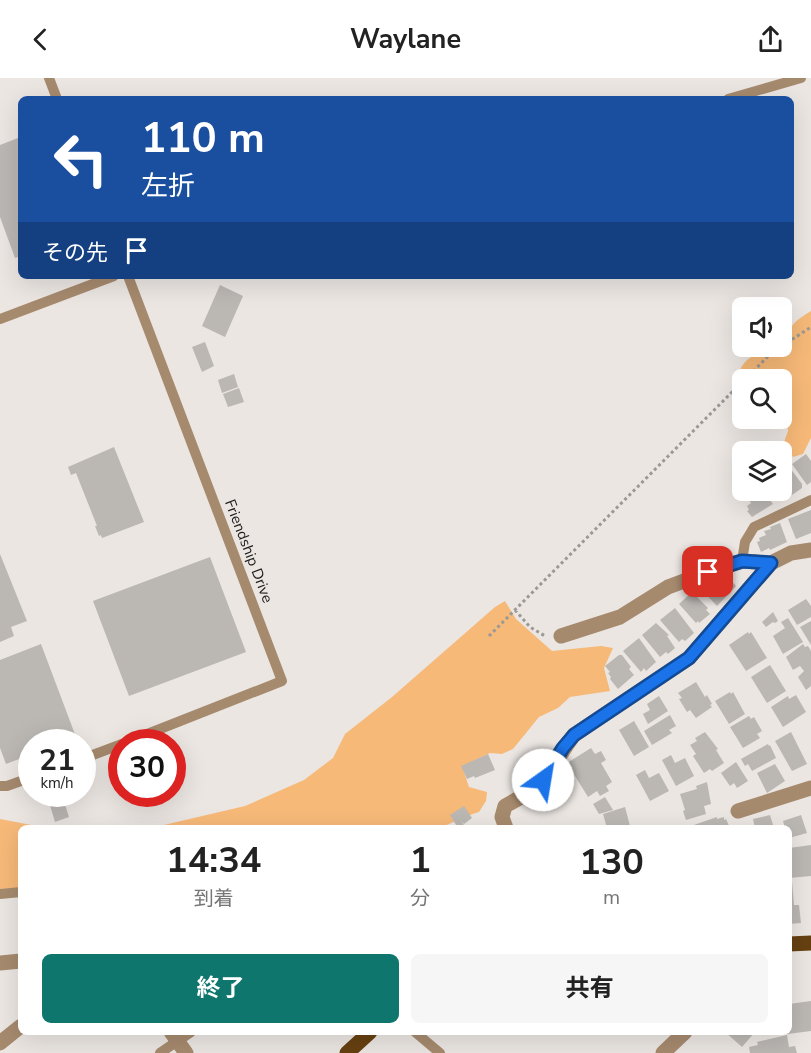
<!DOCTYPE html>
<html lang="ja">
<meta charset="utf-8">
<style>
body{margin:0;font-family:"Nunito Sans","Noto Sans JP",sans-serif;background:#f6f6f6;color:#222;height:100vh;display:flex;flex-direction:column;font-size:22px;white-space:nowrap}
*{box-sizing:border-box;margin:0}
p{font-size:20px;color:#767676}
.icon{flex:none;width:33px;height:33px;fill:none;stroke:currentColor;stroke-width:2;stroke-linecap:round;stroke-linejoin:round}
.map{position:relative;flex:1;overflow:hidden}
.drawer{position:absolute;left:18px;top:747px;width:774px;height:210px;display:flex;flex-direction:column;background:#fff;border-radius:9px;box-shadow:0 6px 24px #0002}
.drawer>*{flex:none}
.guide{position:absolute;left:18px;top:18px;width:776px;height:183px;border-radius:9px;box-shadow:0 6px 24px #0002;background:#1a4fa0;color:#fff;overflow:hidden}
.controls{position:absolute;left:732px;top:219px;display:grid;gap:12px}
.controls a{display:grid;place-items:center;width:60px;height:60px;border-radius:9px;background:#fff;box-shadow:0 6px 24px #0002;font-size:30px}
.speed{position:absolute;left:18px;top:651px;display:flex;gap:12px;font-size:30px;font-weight:700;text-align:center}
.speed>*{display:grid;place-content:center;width:78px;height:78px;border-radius:50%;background:#fff;box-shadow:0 6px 24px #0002;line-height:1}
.speed small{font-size:15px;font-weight:400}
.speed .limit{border:9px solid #d22;background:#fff;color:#111}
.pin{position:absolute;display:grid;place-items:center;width:51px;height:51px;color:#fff;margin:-26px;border-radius:12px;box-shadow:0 3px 9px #0006}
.me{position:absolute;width:66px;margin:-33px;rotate:32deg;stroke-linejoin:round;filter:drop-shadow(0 0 4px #0008)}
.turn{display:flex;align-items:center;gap:21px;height:126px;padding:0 24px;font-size:27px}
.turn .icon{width:78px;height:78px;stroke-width:2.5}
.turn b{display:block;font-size:42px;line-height:51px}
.then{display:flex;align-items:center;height:57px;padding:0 24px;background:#0003;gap:12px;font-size:22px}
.eta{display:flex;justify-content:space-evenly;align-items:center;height:102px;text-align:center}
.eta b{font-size:36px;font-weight:700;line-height:42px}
.cta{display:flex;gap:12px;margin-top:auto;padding:12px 24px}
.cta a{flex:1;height:69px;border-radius:9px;background:#0f766e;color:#fff;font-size:24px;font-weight:700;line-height:69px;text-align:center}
.cta a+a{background:#f6f6f6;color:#222}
header{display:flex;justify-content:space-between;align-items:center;height:78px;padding:0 24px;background:#fff;font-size:27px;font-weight:700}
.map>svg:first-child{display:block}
.green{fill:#f6b978}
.building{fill:#bbb7b3}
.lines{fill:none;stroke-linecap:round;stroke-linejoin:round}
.path{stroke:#9b9895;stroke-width:3;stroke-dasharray:3 3;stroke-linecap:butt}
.service{stroke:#a68a6e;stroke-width:10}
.minor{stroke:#a68a6e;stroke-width:15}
.primary{stroke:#664011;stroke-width:15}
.route-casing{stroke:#114b97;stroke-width:15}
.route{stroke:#1a73e8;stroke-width:10}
.labels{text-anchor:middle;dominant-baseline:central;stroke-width:4.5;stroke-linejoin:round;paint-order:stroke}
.street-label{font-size:15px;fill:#1b1a18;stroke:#ebe6e2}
</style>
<header><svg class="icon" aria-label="back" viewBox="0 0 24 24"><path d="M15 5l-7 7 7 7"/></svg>Waylane<svg class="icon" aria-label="share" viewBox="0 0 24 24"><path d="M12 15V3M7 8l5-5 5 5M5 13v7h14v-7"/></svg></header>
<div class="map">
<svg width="811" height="975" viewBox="0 0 811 975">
<rect width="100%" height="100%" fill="#ebe6e2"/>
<path class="green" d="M811,233v127l-8,16 -10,3 -10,-12 5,-14 -1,-14 -5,-4v-33h-40v27c-12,-11 -7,-36 5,-47 9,-8 26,-8 35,-14 6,-5 6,-14 10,-20 5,-7 13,-11 19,-15z
M505,523l11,18 36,32 49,-5 12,2 -9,20 6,23 -40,6 -12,11 -19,9 -26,32 -11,5 -12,-1 -17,8 -10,8 6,18 18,5 -1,9 -7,11c-15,4 -27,12 -42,16h-286l94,-22 59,-26 29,-22 12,-24 47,-37 103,-90z
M0,741l47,9h-26v60l-21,1z"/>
<path class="building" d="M18,60l3,7v111l-6,2 -15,-41v-72z
M220,207l23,11 -18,41 -23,-11z
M205,264l9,24 -12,6 -10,-25z
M234,296l4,13 -16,6 -4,-13z
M239,310l5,14 -16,5 -5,-13z
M114,369l30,75 -42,16 -1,-3 -2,1 -4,-10h2l-21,-53 -5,2 -3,-8z
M806,376l5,7v21l-4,3 -15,-21z
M790,390l12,16v4l-10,7 -2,-1 -4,3 -4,-6v-17z
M758,412h4l11,14 -21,13 -5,-6 2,-1 -2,-4 4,-3 -3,-5z
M811,432v23l-15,6 -8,-20z
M780,445l7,19 -17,8 -1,-2 -8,4 -4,-10 3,-1 -1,-3 7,-3 -2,-4 7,-2 -1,-2z
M0,476l27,67 -16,6 3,9 -14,6z
M210,479l36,95 -117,44 -36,-95z
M728,499l8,9 -19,20 -17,-18 11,-6 2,3 7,-6 2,2z
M692,514l16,16 -2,2 4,4 -11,9 -1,-2 -2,2 -17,-19z
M806,521l5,7v11l-14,8 -9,-15z
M675,530l19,25 -9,8 -3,-2 -3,3 -19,-22z
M773,534l5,9 -3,2 -2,-1 -7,5 -4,-5z
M788,540l15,24 -20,12 -10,-18 12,-8 -4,-6z
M811,543v24l-11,-18z
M656,545l13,12 -2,1 8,12 -7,6 -2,-2 -6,5 -18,-22z
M748,554l1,2 2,-2 16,26 -21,13 -17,-26z
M639,560l17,24 -10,9 -2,-3 -3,4 -18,-21z
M41,566l35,93 -14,5h-30v12l-26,10 -6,-16v-88z
M803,566l2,3 3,-1 3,5v35l-5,4 -8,-13 6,-6 -4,-5 -7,4 -7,-13z
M619,577h3l9,12 -2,2 5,6 -16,14 -8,-10 1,-2 -3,-4 2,-1 -5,-6z
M770,587l16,26 -19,12 -16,-26z
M696,604l9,15 2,-2 5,9 -2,1 2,2 -16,11 -6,-8 -3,2 -8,-13 3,-1 -4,-5z
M730,614l1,2 2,-2 12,22 -16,10 -14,-23z
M796,617l10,17 -23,15 -12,-20 17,-11 1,3z
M659,618l9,15 -20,13 -5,-10 7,-4 -3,-6z
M670,637l6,11 -7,4 3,3 -20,12 -8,-14z
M749,638l2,3 3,-2 8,14 -5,3 3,4 -17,10 -13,-21z
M634,643l15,26 -15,9 -15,-26z
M705,654l13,17 -2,1 8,13 -12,8 -2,-2 -6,4 -11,-17 3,-2 -6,-9 7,-4 -2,-3z
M791,654l16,32 -15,7 -17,-30z
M768,666l1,2 1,-1 6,13 -24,13 -4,-7 -3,2 -4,-7z
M591,670l4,6 6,-3 5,9 -5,3 11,19 -6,4 3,5 -9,5 -3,-5 -9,6 -21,-34z
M488,676l7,16 -20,8 -1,-2 -7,3 -6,-13z
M671,677l4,8 10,-5 9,18 -18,10 -14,-26z
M736,684l12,19 -11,7 -3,-5 -4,3 -9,-13z
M775,686l10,17 -18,12 -10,-20z
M645,692l4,8 10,-5 10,18 -19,10 -14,-26z
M707,704l4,22 -7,2 2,8 -20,6 -3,-9 2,-1 -5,-16 17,-5 -1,-3z
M605,719l8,13 -14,4 -6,-10z
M63,720l6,19 -14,5 -6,-20z
M464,728l8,12 -8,6 -3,-3 5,7h-15l5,-3 -6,-10z
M625,729l5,19 -7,2h-16l-4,-14z
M770,737l4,13h-19l-2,-9z
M801,737l6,18 -18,5v-10h-4l-2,-7z
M717,739v2l7,-2v3l2,-1 4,9h-45z
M811,767v31l-22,2v-30z
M789,803h3l2,24h5l2,18 -12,1z
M811,923v30l-31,4v-3h9v-28z
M725,954h30l-13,15z
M787,957l2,12 6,-1 2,7h-47l-1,-6 9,-2 -1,-3z"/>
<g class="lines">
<path class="path" d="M782,268l29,-19
M745,302l28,-29 8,-5
M515,532l15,17 15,9
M489,558l253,-254"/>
<path class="service" d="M49,0l8,21
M728,21l73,-21
M0,241l114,-43
M742,483l3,-19 9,-15 57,-27
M127,664l155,-61 -154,-405
M82,681l40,-15
M0,708h7l25,-9
M0,816l21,-2
M415,954l25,21
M160,975l31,-21"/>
<path class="minor" d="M561,558l59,-19 48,-30 40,-15 34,-11 29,2
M738,733l73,-23
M506,750l-4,-11 3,-11c13,-7 26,-14 36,-24 13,-14 21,-32 33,-47l115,-77 82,-95 20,-10 20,-3
M0,885l21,-2
M171,954l15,21
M0,965l21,-17
M663,975l22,-21"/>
<path class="primary" d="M789,866l22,-1
M347,975l23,-21"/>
</g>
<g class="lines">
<g class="route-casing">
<path id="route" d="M543,702l20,-32 11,-13 115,-77 82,-95 -29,-2 -34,11"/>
</g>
<use href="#route" class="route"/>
</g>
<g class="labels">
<g class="street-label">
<text transform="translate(249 473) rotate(69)">Friendship Drive</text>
</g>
</g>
</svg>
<div class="controls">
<a><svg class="icon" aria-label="sound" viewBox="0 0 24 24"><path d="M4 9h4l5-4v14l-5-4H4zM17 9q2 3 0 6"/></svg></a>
<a><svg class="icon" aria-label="search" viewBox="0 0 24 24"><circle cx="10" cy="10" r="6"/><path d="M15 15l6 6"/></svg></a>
<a><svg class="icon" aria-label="layers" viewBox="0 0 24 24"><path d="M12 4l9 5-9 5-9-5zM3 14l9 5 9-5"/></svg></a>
</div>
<div class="speed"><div>21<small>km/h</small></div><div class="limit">30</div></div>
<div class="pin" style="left:708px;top:494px;background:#d93025"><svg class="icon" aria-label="arrive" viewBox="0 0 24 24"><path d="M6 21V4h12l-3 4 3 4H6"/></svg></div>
<svg class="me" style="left:543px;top:702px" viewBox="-20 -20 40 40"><circle r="19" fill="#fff"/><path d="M0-13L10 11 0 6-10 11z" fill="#1a73e8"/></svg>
<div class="guide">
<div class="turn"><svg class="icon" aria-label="left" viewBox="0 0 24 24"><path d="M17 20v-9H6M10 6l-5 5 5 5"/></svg><div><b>110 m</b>左折</div></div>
<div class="then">その先<svg class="icon" aria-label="arrive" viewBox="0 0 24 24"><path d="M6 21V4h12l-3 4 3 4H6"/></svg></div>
</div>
<section class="drawer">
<div class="eta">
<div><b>14:34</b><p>到着</p></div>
<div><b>1</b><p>分</p></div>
<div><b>130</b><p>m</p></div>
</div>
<div class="cta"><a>終了</a><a>共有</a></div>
</section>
</div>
